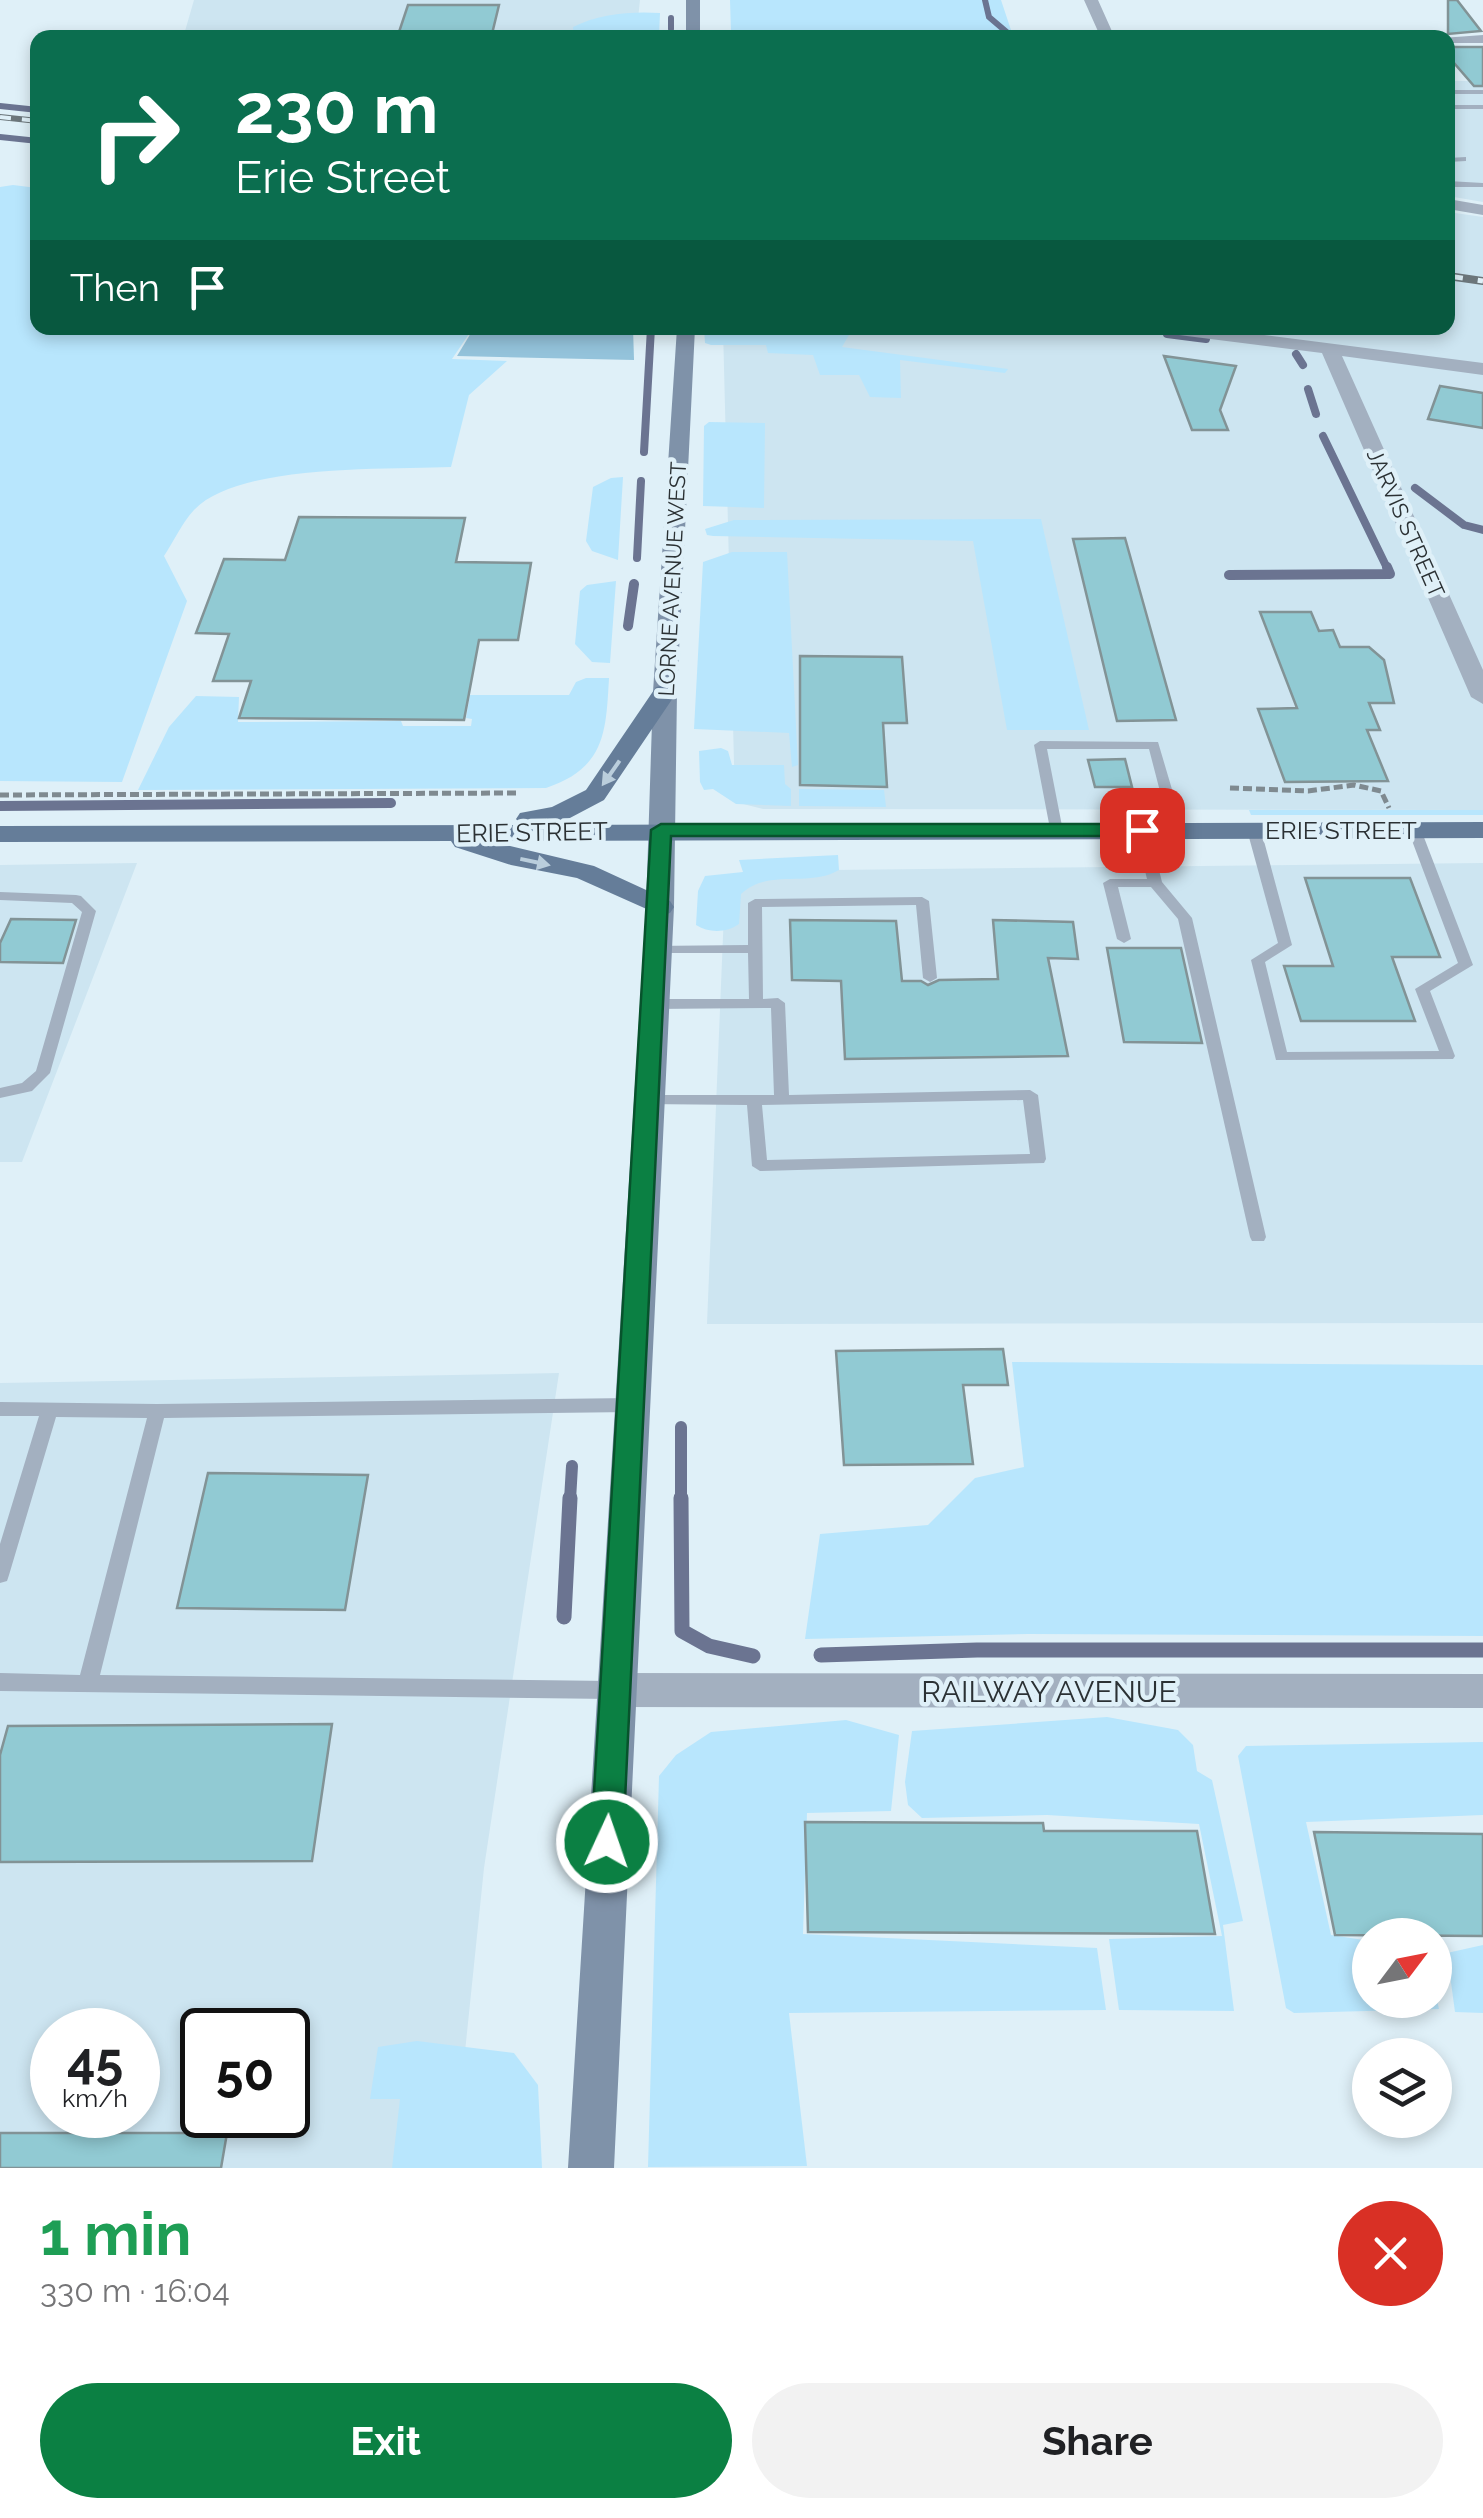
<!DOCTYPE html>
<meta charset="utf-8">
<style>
body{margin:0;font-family:Raleway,sans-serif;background:#f2f2f2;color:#202124;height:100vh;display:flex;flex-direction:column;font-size:38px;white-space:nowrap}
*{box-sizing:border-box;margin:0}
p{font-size:32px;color:#757577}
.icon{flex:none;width:55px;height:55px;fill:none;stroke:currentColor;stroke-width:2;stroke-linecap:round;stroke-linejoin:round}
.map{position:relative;height:2168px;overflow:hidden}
.drawer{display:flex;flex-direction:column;background:#fff;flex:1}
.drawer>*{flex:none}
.top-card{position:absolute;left:30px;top:30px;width:1425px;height:305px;border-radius:20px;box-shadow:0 5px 15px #0003;background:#0b6e4f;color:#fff;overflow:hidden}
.needle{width:65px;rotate:58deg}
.buttons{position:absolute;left:1352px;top:1918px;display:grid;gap:20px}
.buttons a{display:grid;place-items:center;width:100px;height:100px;border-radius:50%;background:#fff;box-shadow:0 5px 15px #0003;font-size:50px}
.speed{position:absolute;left:30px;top:2008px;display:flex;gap:20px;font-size:50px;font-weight:700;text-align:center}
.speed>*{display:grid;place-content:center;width:130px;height:130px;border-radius:50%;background:#fff;box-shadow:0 5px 15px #0003;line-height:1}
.speed small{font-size:25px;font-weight:400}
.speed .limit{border:5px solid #111;border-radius:15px;background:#fff;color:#111}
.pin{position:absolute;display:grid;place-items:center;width:85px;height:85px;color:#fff;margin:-42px;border-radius:20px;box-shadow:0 5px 15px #0006}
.me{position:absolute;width:110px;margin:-55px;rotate:3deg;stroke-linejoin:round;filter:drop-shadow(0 0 8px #0008)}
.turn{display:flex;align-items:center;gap:35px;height:210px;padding:0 40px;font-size:45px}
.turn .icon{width:130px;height:130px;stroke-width:2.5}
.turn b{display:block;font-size:70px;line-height:85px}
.then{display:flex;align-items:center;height:95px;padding:0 40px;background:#0003;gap:20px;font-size:38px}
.round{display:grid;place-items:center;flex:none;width:105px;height:105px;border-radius:52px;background:#f2f2f2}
.summary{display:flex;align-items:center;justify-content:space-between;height:170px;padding:0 40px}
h1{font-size:60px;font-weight:700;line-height:75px;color:#1e9e55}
.button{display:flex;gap:20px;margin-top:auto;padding:20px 40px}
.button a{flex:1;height:115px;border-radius:60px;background:#0b8043;color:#fff;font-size:40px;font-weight:700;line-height:115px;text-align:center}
.button a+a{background:#f2f2f2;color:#202124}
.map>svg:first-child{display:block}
.built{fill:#cde5f1;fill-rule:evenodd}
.green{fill:#b8e6fd}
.forest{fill:#94c3db}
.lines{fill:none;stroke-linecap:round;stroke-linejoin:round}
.stream-far4{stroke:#6b7491;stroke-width:6}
.stream-far3{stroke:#6b7491;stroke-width:8}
.stream-far2{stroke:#6b7491;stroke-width:10}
.stream-far1{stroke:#6b7491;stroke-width:12}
.stream{stroke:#6b7491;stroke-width:15}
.building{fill:#91cad3;stroke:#829396;stroke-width:2.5}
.path{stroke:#7f8a90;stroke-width:5;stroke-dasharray:9 4;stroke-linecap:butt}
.service{fill:#a3b0c0;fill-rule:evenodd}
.minor{fill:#a3b0c0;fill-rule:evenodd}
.tertiary{fill:#a3b0c0;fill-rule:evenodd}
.secondary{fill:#7f92a9;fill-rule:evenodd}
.primary{fill:#657d99;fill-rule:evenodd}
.rail-far1-casing{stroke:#6c767b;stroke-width:6}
.rail-casing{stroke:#6c767b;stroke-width:8}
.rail-far1{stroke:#dff0f8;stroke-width:4;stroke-dasharray:11;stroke-linecap:butt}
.rail{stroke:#dff0f8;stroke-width:5;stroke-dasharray:15;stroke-linecap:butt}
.oneway{fill:#bacedc}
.route{fill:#0b8043;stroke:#07532c;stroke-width:2.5}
.labels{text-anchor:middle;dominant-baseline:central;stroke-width:9;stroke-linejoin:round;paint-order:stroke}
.far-street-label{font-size:22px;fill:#2b3134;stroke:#dff0f8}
.street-label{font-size:25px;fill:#2b3134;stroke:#dff0f8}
.near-street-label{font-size:30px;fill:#2b3134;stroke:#dff0f8}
</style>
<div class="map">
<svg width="1483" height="2168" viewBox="0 0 1483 2168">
<rect width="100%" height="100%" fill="#dff0f8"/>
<path class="built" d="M194,0h446l-4,37 -453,1z
M1448,81h35v121l-35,-6z
M1448,212l35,5v593l-720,-1 -28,-7 -12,-474h725z
M137,863l-115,299h-22v-297z
M1483,863v460l-776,1 18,-436 19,-17z
M559,1373l-75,495 -31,300h-453v-785zM52,2030h86v85h-86zM202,2030h86v85h-86z"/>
<path class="green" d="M730,0h271l11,33 -281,-1z
M660,13l-1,24h-85l-1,-10c25,-13 59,-16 87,-14z
M13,185l24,3 1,140h435l-21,31 55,2 -38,34 -18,72c-64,3 -212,-4 -257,43 -12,13 -20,31 -30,46l23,45 -65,181 -122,-1v-594z
M704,328h149l-11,19 166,22 -3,4 -105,-13 1,38 -31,-1 -11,-22h-39l-7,-20 -45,-2 -2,-8h-55l-6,-2z
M709,422l56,1 -1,85 -61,-2 1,-80z
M623,477l-5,83 -26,-9 -6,-10 7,-54 18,-9z
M1041,519l48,211h-82l-34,-189 -260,-5 -6,-1 -2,-6 29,-9z
M732,552h55l11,213 -6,2 -3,-34 -95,-4 9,-167z
M616,581l-6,82 -18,-1 -17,-18 5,-53 7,-6z
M586,678h23c-3,55 -4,90 -63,110l-408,2 31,-63 27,-31 43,1 -1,25 163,-1 2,5h68l1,-7 -6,-1 4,-23h99l7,-13z
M721,748l7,3 4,14h52l1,19 6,5v17l-55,-2 -23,-15 -9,1 -4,-8 -1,-31z
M799,789l85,1 2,17 -87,-1z
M1249,810h234v5h-232z
M838,855l1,15c-31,18 -71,-2 -98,24l-2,30c-12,9 -31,9 -43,1l2,-34 7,-15 38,-4 -4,-12z
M1012,1362l471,3v271l-455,-2 -223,5 15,-105 108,-9 47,-47 49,-11z
M1107,1717l71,13 15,15 4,26 15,9 31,141 -20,4 11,86 -115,-1 -10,-71 113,-3 -23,-112 -152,-9 -125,3 -14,-13 -3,-23 7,-51z
M846,1720l53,15 -8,76 -84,2 -4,121 294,14 9,62 -317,3 18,153 -159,1 11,-391 17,-21 35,-23z
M1483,1742v73l-177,7 25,113 39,6v59h65v-8l4,17 -145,4 -8,-5 -48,-252 8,-10z
M1483,1945v68l-28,-1 -8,-59z
M417,2041l97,12 24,32 4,83h-150l8,-69h-30l8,-52z"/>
<path class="forest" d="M474,328h159l1,32 -177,-4z"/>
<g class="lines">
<path class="stream-far4" d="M985,0l4,17 20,17
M671,18v11
M0,106l38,4
M0,137l38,4"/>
<path class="stream-far3" d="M1167,334l39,5
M1296,354l7,11
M1308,389l8,25
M1323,436l65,134
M644,452l7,-124
M1415,488l49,37 19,5
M637,558l4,-77"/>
<path class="stream-far2" d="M1229,575l161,-1 -3,-7
M628,626l6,-42
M0,806l391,-3"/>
<path class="stream-far1" d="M681,1427v73
M570,1500l2,-34"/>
<path class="stream" d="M681,1498l1,133 27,15 44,10
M564,1617l6,-119
M821,1655l156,-5h506"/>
</g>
<path class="building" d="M1448,0h9l24,31 -33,3z
M408,5h91l-8,33h-94z
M1448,47h35v39h-9l-26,-30z
M1164,356l72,10 -16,44 8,20h-36z
M1440,386l43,7v35l-55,-9z
M299,517l166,1 -9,44 75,1 -13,77h-39l-15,80 -225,-2 12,-37h-38l16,-47 -33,-1 28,-74 61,1z
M1125,538l51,182 -59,1 -44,-182z
M1260,612h51l8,19 14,-1 7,17h29l15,13 10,43h-25l11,27h-13l21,51 -103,1 -27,-73 39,-1z
M800,656l102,1 5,66h-24l4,64 -87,-2z
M1125,759l7,28h-37l-7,-27z
M1305,878h105l30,79h-48l23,64h-114l-17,-55h49z
M11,919l65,1 -13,43 -63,-1v-19z
M790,920l106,1 6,60h19l7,4 11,-5 59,-1 -5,-59 80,2 5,37 -30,-1 20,98 -223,3 -4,-78 -49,-1z
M1107,948h74l21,95 -78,-1z
M1003,1349l5,36h-45l10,79 -129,1 -8,-114z
M208,1473l160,2 -23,135 -168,-2z
M332,1724l-20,137 -312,1v-107l8,-29z
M805,1822l238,1 1,8h153l18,103 -407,-2z
M1314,1832l169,2v102l-148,-1z
M0,2133h227l-6,35h-221z"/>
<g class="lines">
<path class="path" d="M1230,788l78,3 46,-6 27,6 8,17
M0,795l519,-2"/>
<path class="service" d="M1448,90h35v4h-35z
M1448,105h35v4h-35z
M1448,140h4v4h-4z
M1466,157v4l-18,1v-4z
M1448,181l35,2v4h-31v15l-4,2z
M1040,741l118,1 26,88 -7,4 -7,-4 -21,-81h-102l16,82 -7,4 -5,-1 -17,-89z
M1142,826l7,4 13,52 30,36 74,319 -2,4h-12l-2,-4 -72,-318 -27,-32h-33l13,52 -7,4 -7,-4 -14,-56 7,-4h37l-12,-49z
M1254,826l7,4 31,115 -27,17 22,90 152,-1 -24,-62 43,-26 -50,-133 2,-3h10l53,138 -43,26 25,65 -2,3 -177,1 -25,-100 27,-17 -31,-113z
M0,892l76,3 5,1 15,15 -46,162 -18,18 -32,7v-10l22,-5 14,-12 46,-159 -10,-9 -72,-3z
M922,897l7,4 8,77 -7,4 -7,-4 -7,-73 -154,2 1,92 15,-1 7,5 4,92 241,-5 8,5 8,64 -2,4 -284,8 -8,-5 -5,-61 -103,-1 -3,-4 8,-5h125l-3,-87 -117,1 -7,-5 7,-5h95l-1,-46h-91l-5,-1 -2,-3 2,-3 96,-1v-42l7,-4zM1023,1100l7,54 -263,6 -5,-55z
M632,1398l6,2 3,5 -3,5 -6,2 -468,6 -64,257 511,6 7,3 3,6 -3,6 -7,3 -611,-8v-18l80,2 67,-257 -91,-1 -47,158 -2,6 -7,2v-39l39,-128h-39v-14l157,2z"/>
<path class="minor" d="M1084,0h14l17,38h-14z
M1448,199l35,6v10l-35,-6z
M1162,328h48l273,35v12l-141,-19 141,314v34l-12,-7 -149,-344 -151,-19z
M614,1673l869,1v34l-869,-1 -14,-5 -6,-12 6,-12z"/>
<path class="tertiary" d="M1483,35v8h-35v-5h-6z"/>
<path class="secondary" d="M686,0h14v38h-14z
M677,328h18l-18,364 -3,215 -60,1261h-46l78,-1261 7,-215z"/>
<path class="primary" d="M665,685l12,7 -73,108 -36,19 -26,6 941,-3v16l-994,3 105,25 76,35 4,6 -4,6 -10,2 -83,-37 -66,-13 -56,-18 -4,-6 -451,1v-16l521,-1 -5,-6 4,-6 32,-6 34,-17 70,-103z"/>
<g class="rail-far1-casing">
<path id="rail-far1" d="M0,117l38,4"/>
</g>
<g class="rail-casing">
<path id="rail" d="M1448,276l35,5"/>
</g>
<use href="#rail-far1" class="rail-far1"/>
<use href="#rail" class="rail"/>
</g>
<defs><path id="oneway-solid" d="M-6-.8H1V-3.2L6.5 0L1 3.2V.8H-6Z" transform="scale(2.5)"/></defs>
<g class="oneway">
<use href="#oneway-solid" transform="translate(611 773) rotate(125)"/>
<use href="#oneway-solid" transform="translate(535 862) rotate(12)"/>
</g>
<path class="route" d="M661,824h481l10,6 -10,6h-471l-48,1006 -5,10 -11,5 -11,-5 -5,-10 60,-1012z"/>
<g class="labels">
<g class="far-street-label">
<text transform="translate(1406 523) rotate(66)">JARVIS STREET</text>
<text transform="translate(672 579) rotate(-87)">LORNE AVENUE WEST</text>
</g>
<g class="street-label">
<text x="1341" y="830">ERIE STREET</text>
<text transform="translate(532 832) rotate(-1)">ERIE STREET</text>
</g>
<g class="near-street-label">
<text x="1049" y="1691">RAILWAY AVENUE</text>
</g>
</g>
</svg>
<div class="buttons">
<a><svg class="needle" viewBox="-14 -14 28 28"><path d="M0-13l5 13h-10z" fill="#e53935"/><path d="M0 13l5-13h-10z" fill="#757577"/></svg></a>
<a><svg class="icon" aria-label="layers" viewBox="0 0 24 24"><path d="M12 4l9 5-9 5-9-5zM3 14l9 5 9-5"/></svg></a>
</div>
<div class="speed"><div>45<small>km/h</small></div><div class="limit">50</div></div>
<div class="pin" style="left:1142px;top:830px;background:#d93025"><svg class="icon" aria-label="arrive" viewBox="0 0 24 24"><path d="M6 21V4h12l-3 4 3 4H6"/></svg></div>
<svg class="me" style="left:607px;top:1842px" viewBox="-20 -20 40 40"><circle r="17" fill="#0b8043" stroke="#fff" stroke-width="3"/><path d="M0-11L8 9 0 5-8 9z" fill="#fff"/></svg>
<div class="top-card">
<div class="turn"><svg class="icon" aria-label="right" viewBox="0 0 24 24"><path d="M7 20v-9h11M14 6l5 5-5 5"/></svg><div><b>230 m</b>Erie Street</div></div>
<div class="then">Then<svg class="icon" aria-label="arrive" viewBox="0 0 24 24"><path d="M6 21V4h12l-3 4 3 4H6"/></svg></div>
</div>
</div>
<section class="drawer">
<div class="summary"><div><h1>1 min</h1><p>330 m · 16:04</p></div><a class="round" style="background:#d93025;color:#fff"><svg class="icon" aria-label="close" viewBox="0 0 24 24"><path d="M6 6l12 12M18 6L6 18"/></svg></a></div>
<div class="button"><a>Exit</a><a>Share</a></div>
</section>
